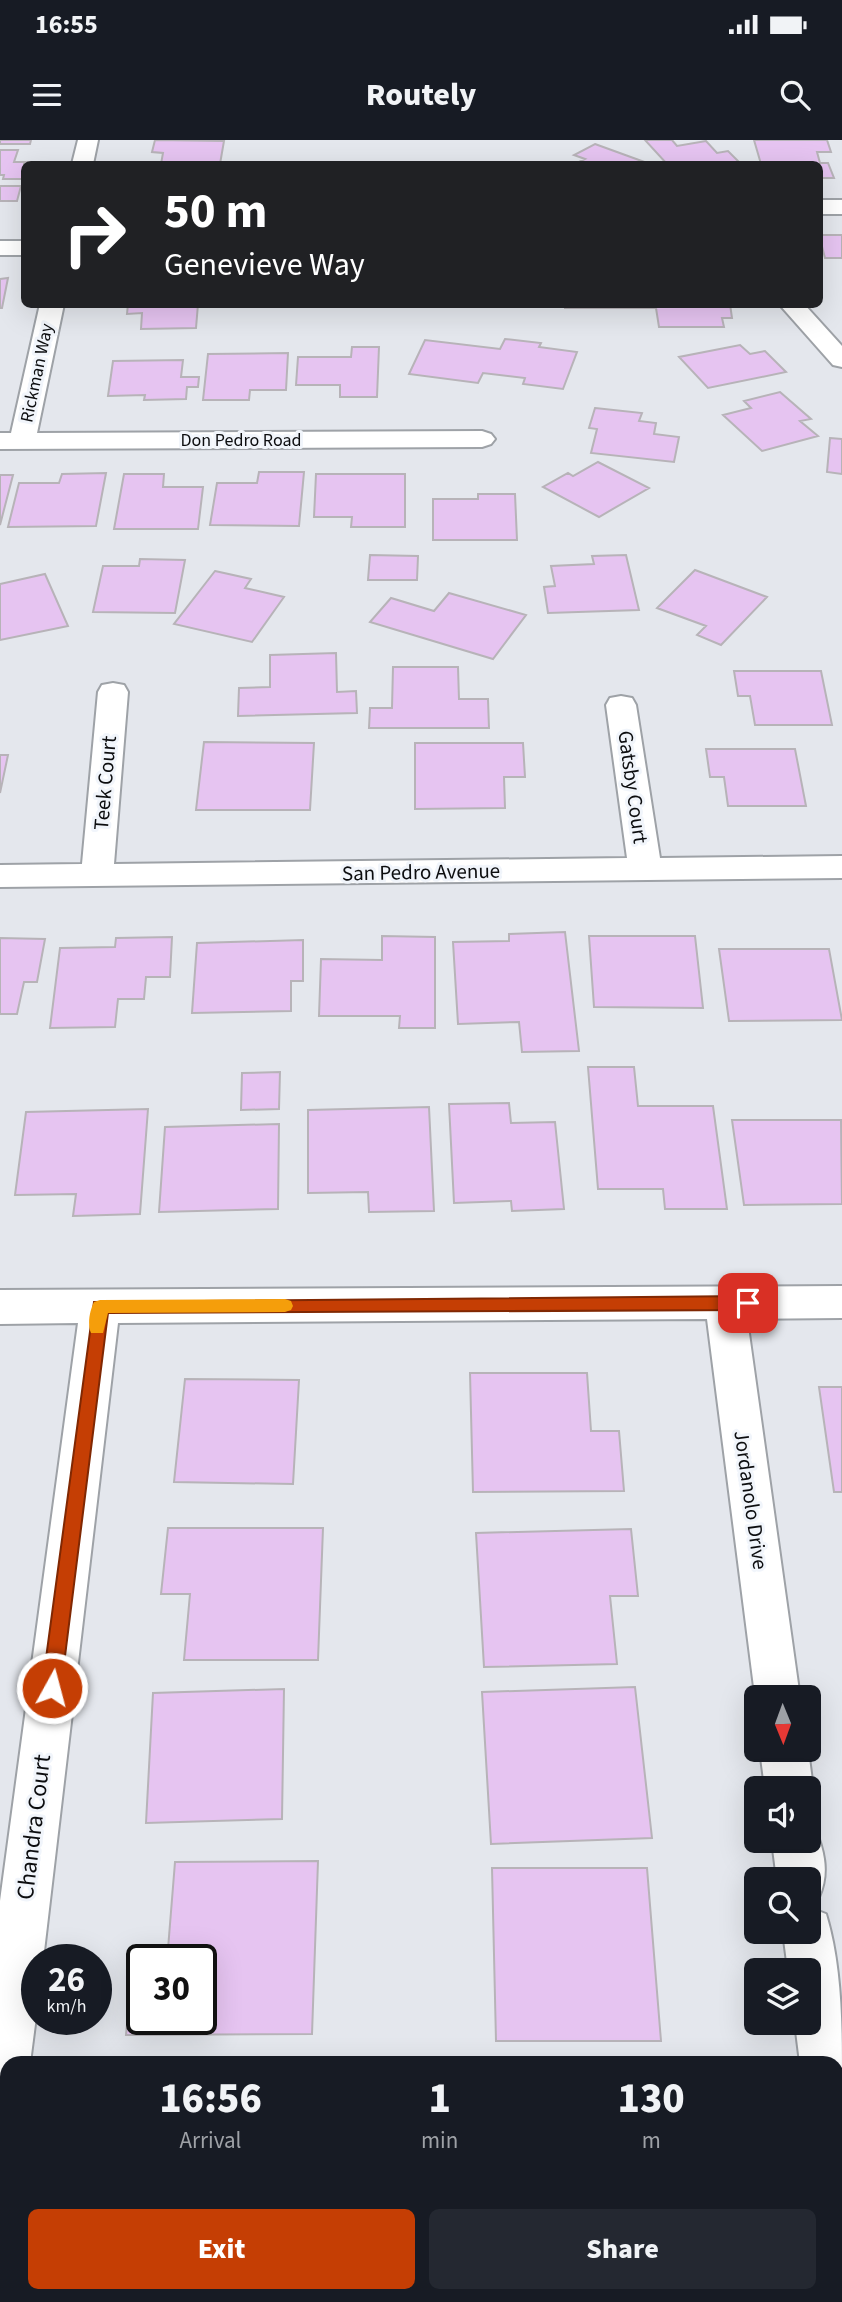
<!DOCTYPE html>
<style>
body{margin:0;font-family:"Source Sans 3",sans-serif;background:#242831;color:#f1f3f6;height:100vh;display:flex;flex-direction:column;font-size:26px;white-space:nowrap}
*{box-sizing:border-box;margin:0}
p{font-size:23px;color:#9ea1a6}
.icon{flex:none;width:38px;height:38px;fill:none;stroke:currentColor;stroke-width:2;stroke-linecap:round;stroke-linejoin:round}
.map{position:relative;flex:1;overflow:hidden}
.sheet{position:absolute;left:0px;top:1916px;width:844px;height:247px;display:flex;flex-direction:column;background:#171b24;border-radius:21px 21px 0 0;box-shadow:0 7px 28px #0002}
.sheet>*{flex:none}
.banner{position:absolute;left:21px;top:21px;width:802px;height:147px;border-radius:10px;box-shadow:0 7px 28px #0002;background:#202124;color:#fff;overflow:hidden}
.needle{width:46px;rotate:179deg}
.buttons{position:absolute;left:744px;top:1545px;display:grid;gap:14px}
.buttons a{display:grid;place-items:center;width:77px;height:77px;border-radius:10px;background:#171b24;box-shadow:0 7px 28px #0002;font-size:35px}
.speed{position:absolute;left:21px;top:1804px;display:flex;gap:14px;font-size:35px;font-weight:700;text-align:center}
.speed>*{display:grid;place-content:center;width:91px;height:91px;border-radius:50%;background:#171b24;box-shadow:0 7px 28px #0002;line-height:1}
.speed small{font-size:18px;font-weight:400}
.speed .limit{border:4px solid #111;border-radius:10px;background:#fff;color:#111}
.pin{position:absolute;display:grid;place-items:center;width:60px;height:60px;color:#fff;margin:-30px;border-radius:14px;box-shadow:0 4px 10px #0006}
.me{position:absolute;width:77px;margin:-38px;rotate:7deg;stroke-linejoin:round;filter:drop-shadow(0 0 5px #0008)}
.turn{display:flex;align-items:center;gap:24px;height:147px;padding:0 28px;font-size:32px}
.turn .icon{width:91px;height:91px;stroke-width:2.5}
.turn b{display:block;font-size:49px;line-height:60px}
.eta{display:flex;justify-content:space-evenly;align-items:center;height:119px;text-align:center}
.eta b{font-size:42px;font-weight:800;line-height:49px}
.action{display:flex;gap:14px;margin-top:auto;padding:14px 28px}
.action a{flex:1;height:80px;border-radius:10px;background:#c53e04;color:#fff;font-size:28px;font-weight:800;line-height:80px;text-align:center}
.action a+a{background:#242831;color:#f1f3f6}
.status{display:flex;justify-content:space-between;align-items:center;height:49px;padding:0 35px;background:#171b24;direction:ltr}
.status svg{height:19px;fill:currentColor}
header{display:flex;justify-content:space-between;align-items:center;height:91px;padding:0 28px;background:#171b24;font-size:32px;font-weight:800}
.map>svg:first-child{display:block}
.building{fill:#e6c4f1;stroke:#b7b3b8;stroke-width:2;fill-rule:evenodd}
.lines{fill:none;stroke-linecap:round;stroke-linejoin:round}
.street-casing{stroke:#9ea2a7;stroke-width:4}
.street{fill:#fff;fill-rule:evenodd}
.route{fill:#c53e04;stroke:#802803;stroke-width:2}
.slow{fill:#f59e0b}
.labels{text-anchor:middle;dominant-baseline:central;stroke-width:6;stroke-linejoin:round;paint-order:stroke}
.far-street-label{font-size:18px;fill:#0c0d0f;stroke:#f1f5fb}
.street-label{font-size:21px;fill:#0c0d0f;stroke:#f1f5fb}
.near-street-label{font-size:24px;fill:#0c0d0f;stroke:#f1f5fb}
</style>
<div class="status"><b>16:55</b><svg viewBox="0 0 49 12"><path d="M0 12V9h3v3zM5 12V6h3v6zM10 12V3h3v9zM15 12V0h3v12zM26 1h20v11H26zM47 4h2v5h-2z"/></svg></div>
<header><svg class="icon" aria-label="menu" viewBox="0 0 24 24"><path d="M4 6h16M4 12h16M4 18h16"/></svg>Routely<svg class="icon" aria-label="search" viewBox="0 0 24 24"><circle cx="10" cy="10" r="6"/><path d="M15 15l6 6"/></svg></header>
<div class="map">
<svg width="842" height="2162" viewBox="0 0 842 2162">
<rect width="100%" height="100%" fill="#e4e7ed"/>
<path class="building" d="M0,0h31l-1,4h-30z
M155,0l69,1 -4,23h-59l2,-11 -11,-1z
M645,0h27l5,6 29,-5 11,12 11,-2 13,13h-74z
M754,0h73l4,12h-14l3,11h8l6,15h-15v-14h-58z
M595,4l55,20h-75l10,-5 -11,-4z
M0,10h18l-4,12h24l-1,2h-13v15h-21l1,-4h-4z
M0,46h21l-4,15h-17z
M819,95h23v23h-17z
M8,138l-6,30h-2v-29z
M128,164h70l-2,24 -55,1 1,-16 -15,1z
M565,164h165l2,14h-10l2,9h-65l-3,-19h-91z
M505,199l36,4 -2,4 38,5 -14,37 -40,-5 2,-6 -42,-5 -5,10 -69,-9 16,-34 75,9z
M740,205l10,9 15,-3 21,21 -78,16 -29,-31z
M352,207h27l-2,50h-37v-12h-44l2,-28h53z
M288,213l-2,37h-36l-1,10h-46l5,-46z
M183,220l-2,17h18l-1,10h-11l-1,12 -42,1 1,-5 -37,1 5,-35z
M780,252l31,27 -11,2 18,15 -56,15 -39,-36 28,-7 -7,-7z
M595,268l47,5 -3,8 17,2 -2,11 25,3 -5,25 -83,-9 6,-24 -8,-1z
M830,298l12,1v35l-15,-2z
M598,322l51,26 -50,29 -56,-30 25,-14 5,3z
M259,332h45l-5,54 -89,-1 7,-42h40z
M106,333l-10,53 -88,1 11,-44h40l3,-9z
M124,334h40l-1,13h40l-5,42h-84z
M316,334h89v53h-54l1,-10h-38z
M0,335h13l-13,50z
M478,354h37l2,46h-84v-41h45z
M370,415l48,1 -1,24h-49z
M626,415l13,55 -91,3 -4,-26 11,-1 -4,-20 43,-2 -2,-8z
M140,419l45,1 -10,53 -82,-1 10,-46h36z
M695,430l72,27 -46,48 -24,-10 9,-9 -49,-18z
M215,431l36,8 -6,9 39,9 -32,45 -78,-18z
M45,434l23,52 -68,14v-56z
M449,453l77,22 -33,44 -123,-37 21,-24 43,13z
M336,513l1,39 19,-1 1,22 -119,3 1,-28 31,-1v-32z
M393,527h65l1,32h29l1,29h-120l1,-20h22z
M734,531h87l11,54h-77l-5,-29h-12z
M204,602l110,1 -4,67h-114z
M415,603h108l2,34h-21l1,31 -90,1z
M706,609h89l11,57h-78l-4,-29h-14z
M0,615h8l-8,38z
M565,792l14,119 -57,1 -3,-30 -61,2 -5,-82 56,-1v-7z
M382,796l53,1v91h-36l1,-12h-81l2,-57 61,1z
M589,796h106l8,72 -109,-1z
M172,797l-2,40h-24l-2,22h-26l-3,28 -65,1 10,-80 55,-1 1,-9z
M0,798l45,1 -8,43h-13l-7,32h-17z
M303,800v41h-12v30l-99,2 5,-70z
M719,809h110l13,71 -113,1z
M588,927h46l4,39h75l14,103h-62l-2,-20h-65z
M280,932l-1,37 -38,1 1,-37z
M509,963l2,20 44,-1 9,87 -52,2 -1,-10 -57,2 -5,-99z
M429,967l5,104 -65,1 -1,-20 -60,1v-83z
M148,969l-8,105 -67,2 3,-22 -61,1 11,-83z
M732,980h109l1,84 -98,1z
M279,984l-1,85 -119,3 6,-85z
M470,1233h117l4,58h28l5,60 -151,1z
M185,1239l114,1 -6,104 -119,-2z
M819,1247h23v105h-8z
M168,1388h155l-5,132h-134l6,-66h-29z
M631,1389l7,67h-28l7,68 -133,3 -8,-134z
M635,1547l17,151 -161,6 -9,-152z
M284,1549l-2,130 -136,4 7,-130z
M318,1721l-6,173 -186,1 8,-87 34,1 7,-87zM142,1820h59v60h-59z
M492,1728h155l14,173h-165z"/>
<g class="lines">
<g class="street-casing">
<path id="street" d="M78,0h20l-5,24h-21z
M819,60h23v14h-23z
M0,101h24v14h-24z
M40,164h24l-27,129 445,-2 9,3 4,5 -4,5 -9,3 -482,2v-16h11z
M779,164h25l38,42v21l-9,-2z
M113,543l11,2 4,7 -14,172 513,-6 -21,-153 4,-7 11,-2 11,2 4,7 24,153 182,-2v22l-842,9v-22l82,-1 16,-172 4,-7z
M842,1146v32l-95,1 53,379h-44v5l-49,-384 -589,4 -75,637h-6v49l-7,54h-23v57l-7,3v-222l78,-578 -78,1v-34z
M760,1610h48l5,38 -5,10v-10h-43z
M808,1682l5,2c11,25 17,48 6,73l-11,5v-22h-31l-5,-39h36z
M808,1767l18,7c16,52 16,113 16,168l-6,3v-22h-36l-5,-40h13v-53h-20l-5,-38h25z
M836,1974l6,3v93l-6,-2z"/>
</g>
<use href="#street" class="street"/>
</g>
<path class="route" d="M748,1156l6,2 2,5 -2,5 -6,2 -640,3 -47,375 -2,6 -7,3 -7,-3 -3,-6 52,-386z"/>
<path class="slow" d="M285,1159l6,2 2,5 -2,4 -6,2 -177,1 -5,20h-12c-4,-9 -1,-23 3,-31l6,-2z"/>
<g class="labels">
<g class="far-street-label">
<text transform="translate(37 233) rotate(-78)">Rickman Way</text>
<text x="241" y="300">Don Pedro Road</text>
</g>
<g class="street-label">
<text transform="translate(105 643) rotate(-85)">Teek Court</text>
<text transform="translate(633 647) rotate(82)">Gatsby Court</text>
<text transform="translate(421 732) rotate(-1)">San Pedro Avenue</text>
<text transform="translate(751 1360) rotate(82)">Jordanolo Drive</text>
</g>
<g class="near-street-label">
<text transform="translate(34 1687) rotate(-83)">Chandra Court</text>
</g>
</g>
</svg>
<div class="buttons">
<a><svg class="needle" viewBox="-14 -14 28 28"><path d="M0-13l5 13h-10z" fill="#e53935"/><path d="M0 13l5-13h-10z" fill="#9ea1a6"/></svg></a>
<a><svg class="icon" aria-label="sound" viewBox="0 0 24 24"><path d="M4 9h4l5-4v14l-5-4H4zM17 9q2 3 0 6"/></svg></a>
<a><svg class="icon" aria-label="search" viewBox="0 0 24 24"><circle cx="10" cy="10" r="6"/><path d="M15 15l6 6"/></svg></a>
<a><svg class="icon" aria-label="layers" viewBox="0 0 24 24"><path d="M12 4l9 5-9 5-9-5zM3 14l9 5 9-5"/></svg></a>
</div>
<div class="speed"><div>26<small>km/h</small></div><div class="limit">30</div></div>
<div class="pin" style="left:748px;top:1163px;background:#d93025"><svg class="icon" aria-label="arrive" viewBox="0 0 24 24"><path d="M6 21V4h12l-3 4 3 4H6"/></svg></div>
<svg class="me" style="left:52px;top:1548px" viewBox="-20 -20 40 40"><circle r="17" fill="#c53e04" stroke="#fff" stroke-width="3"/><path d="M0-11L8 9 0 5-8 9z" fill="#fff"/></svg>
<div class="banner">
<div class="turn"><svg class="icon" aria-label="right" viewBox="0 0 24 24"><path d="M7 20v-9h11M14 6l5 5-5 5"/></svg><div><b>50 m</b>Genevieve Way</div></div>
</div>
<section class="sheet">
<div class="eta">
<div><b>16:56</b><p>Arrival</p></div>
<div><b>1</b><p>min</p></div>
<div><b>130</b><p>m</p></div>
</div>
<div class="action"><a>Exit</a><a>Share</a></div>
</section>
</div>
